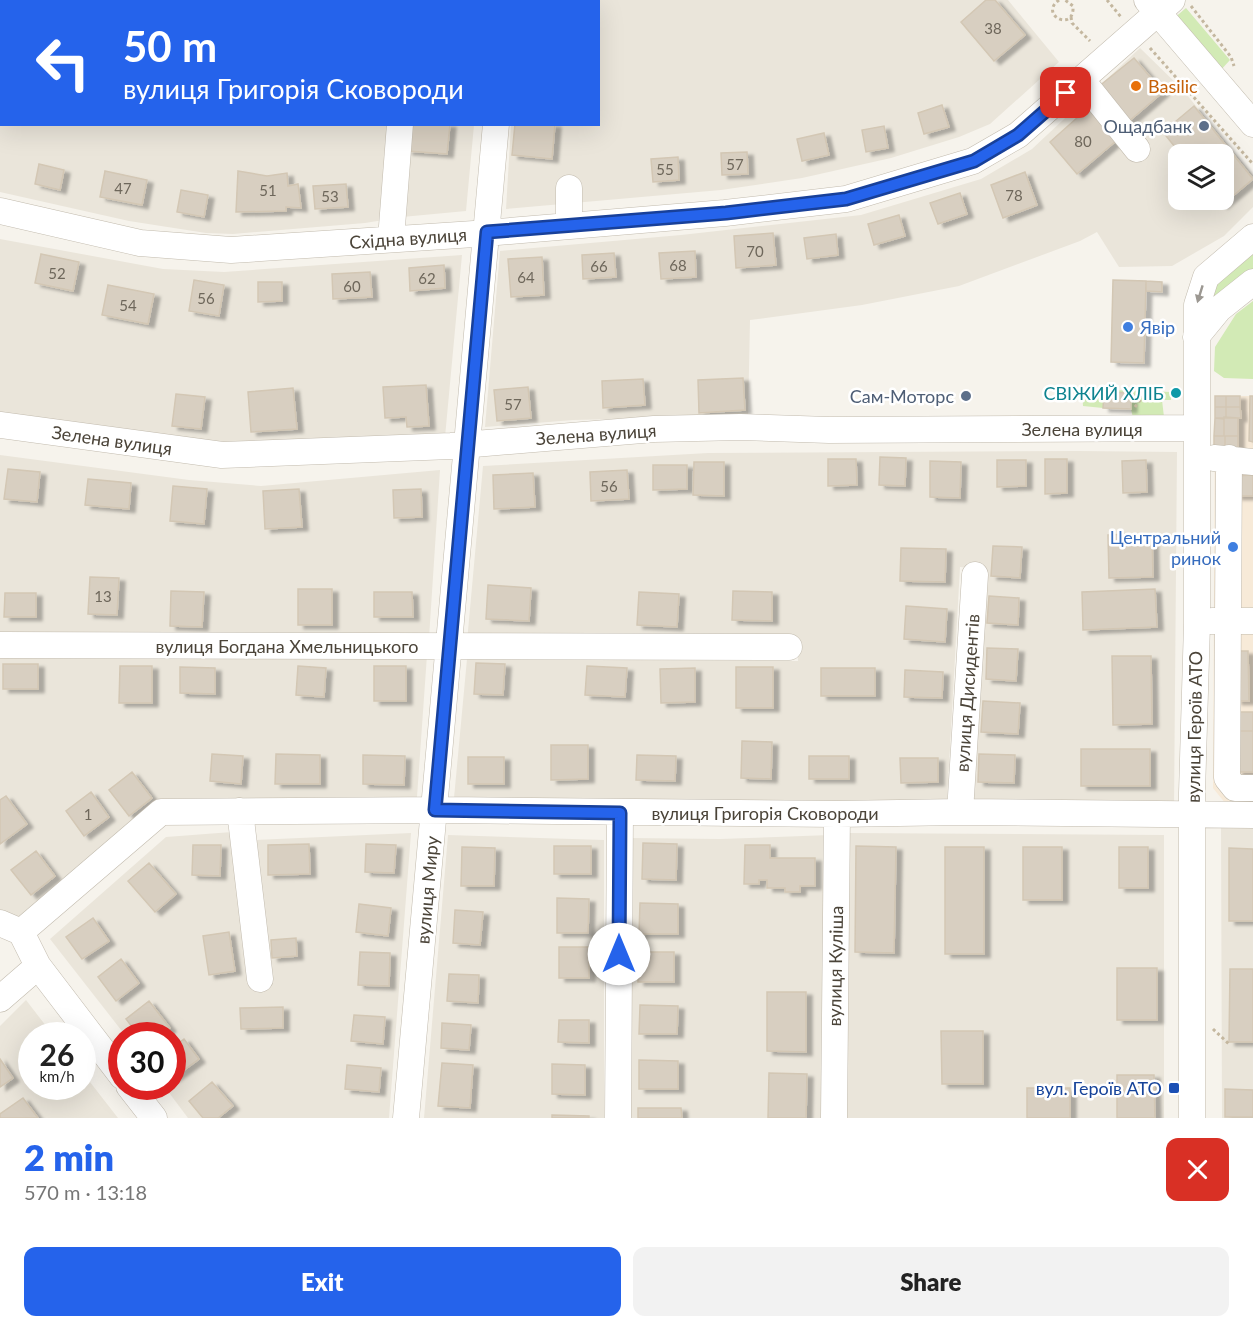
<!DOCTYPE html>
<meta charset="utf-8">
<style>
body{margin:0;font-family:Lato,sans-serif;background:#f2f2f2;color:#222;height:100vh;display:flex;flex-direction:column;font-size:22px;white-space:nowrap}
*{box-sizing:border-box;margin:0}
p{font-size:20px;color:#767676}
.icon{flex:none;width:33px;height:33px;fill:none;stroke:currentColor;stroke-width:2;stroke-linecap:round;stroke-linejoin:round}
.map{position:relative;height:1118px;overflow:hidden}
.details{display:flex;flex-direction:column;background:#fff;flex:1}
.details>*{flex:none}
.top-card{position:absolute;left:0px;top:0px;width:600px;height:126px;box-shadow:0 6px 24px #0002;background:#2563eb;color:#fff;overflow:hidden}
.buttons{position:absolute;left:1168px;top:144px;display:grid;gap:12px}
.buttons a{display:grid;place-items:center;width:66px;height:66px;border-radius:12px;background:#fff;box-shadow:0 6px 24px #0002;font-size:30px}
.speed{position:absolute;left:18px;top:1022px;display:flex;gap:12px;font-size:30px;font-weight:700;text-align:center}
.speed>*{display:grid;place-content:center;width:78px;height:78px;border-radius:50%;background:#fff;box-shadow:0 6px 24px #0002;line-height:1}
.speed small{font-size:15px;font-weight:400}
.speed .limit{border:9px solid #d22;background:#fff;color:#111}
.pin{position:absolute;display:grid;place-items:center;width:51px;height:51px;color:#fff;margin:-26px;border-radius:12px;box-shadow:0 3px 9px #0006}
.me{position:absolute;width:66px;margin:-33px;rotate:0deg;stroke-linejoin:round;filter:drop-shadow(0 0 4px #0008)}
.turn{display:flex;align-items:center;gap:21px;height:126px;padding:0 24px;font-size:27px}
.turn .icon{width:78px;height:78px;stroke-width:2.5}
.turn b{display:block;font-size:42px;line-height:51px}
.round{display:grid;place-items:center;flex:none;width:63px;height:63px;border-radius:12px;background:#f2f2f2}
.headline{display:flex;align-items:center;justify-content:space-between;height:102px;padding:0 24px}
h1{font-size:36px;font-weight:800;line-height:45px;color:#2563eb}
.button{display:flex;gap:12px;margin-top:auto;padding:12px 24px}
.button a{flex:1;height:69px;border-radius:12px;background:#2563eb;color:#fff;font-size:24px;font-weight:800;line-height:69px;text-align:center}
.button a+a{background:#f2f2f2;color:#222}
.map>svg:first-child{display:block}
.residential{fill:#eae5da;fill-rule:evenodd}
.commercial{fill:#f7ead8}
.green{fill:#d2eab5}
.building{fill:#d8cfc1;stroke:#d3c7b4;stroke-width:1.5;filter:url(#shadow)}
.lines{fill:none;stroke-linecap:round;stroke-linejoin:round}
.minor-casing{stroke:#c2bbae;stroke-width:27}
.path{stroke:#c4b79f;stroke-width:3;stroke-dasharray:3 3;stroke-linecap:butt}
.minor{stroke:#fff;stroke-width:26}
.oneway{fill:#9c9892}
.route-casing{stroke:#184099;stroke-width:15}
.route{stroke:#2563eb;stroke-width:10}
.food-dot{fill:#e8710a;stroke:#fff;stroke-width:2}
.service-dot{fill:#5c6f8a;stroke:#fff;stroke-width:2}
.shop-dot{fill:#3f7fe0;stroke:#fff;stroke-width:2}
.culture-dot{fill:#0f9aa8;stroke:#fff;stroke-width:2}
.transit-dot{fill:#1a4fb4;stroke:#fff;stroke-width:2}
.labels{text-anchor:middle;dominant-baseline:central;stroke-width:5;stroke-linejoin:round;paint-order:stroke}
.number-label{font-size:15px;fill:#6e675b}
.food-label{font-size:18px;fill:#c56008;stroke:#fff;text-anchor:start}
.service-label{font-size:18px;fill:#4e5e75;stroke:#fff;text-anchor:end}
.street-label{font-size:18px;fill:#4b4439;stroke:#fff}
.shop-label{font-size:18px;fill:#366cbe;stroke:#fff;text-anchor:start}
.culture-label{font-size:18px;fill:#0d838f;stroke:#fff;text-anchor:end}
.transit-label{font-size:18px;fill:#164399;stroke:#fff;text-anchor:end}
</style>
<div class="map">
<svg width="1253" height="1118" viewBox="0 0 1253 1118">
<defs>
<filter id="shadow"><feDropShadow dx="6" dy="3.5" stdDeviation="1.5" flood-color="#0004"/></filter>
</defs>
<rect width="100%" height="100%" fill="#f6f3ec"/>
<path class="residential" d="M0,0h485l-483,2v122l472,1 -8,86 -64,6 -37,6 -132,11 -27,-1 -77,-12 -129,-29z
M518,0h490l51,62 -69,62 -31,13 -68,21 -89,20 -81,12 -215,19 5,-84 87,-1v-122l-80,-1z
M1140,48l42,41 71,86v32l-29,29 -52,30 -53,1 -22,-35 -17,9 -121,45 -97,19 -112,15 -2,96 -175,4 -88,7 15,-176 181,-16 180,-20 120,-36 51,-30zM1179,154h45v46h-45z
M0,239l163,30 61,3 238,-17 -17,182 -218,11 -227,-31z
M1078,451l99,1 -3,358 -204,-8 12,-233 -22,-2 -13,235 -493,-4 13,-139 331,2 -1,-21 -330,2 16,-176 225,-13z
M0,455l189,25 72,6 179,-16 -11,168 -429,-2z
M0,654l427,1 -10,142 -246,2 -13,7 -141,113 -17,-7z
M1253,822v296h-31l-1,-293z
M232,832l23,8 156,-7 -22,285h-201l-24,-32h8v-51h-47l-75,-96 116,-102z
M847,833l317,2v283h-322z
M448,835l156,5v278h-180z
M830,835l-3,283h-199l3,-280 89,1z
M26,1000l27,35h-21v51h50l1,-13 35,45h-118v-92z"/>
<path class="commercial" d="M1215,396h38v408h-27l-13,-16z"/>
<path class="green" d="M1186,8l44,52 -11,12 -46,-53z
M1253,242v28l-39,27 -3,-3v-16z
M1253,301v78l-29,-1 -10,-7 1,-24 21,-33z
M1082,389l89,3v8h-9l2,17 -31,1 -2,-9v-16l-27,-1 -1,16 -20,-2z"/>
<path class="building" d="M986,0h9l30,35 -31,26 -33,-39z
M1134,58l29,34 -35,30 -30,-35z
M942,105l7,22 -25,7 -6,-21z
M1194,106l59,73 -31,26 -5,-5h7v-46h-36l-4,-5 -5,3 -16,-20z
M1088,108l28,33 -39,33 -27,-32z
M409,124h41l-3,30 -40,-3z
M515,124h40l-3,35 -40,-4z
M884,126l4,22 -22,4 -4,-22z
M824,133l5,22 -27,6 -5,-22z
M747,152l1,22 -26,1 -1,-22z
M678,157l1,23 -26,2 -2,-23z
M39,164l25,6 -4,20 -25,-6z
M105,171l42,9 -5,25 -42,-8z
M238,171l29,5 20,-3 1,13 10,-2 3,24 -15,-1v4l-50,1z
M1025,172l12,33 -34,13 -12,-33z
M346,184l2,23 -33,2 -2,-23z
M181,190l27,5 -4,22 -27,-5z
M960,193l7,21 -29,10 -8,-21z
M899,215l6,21 -31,9 -6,-21z
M773,233l3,32 -40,3 -2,-32z
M836,234l2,21 -31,4 -3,-21z
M695,251l1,26 -35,2 -2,-26z
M614,253l2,24 -33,2 -1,-24z
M41,254l38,8 -6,29 -38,-8z
M542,257l2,38 -33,2 -3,-38z
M444,265l1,23 -35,3 -1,-23z
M370,272l2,25 -39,2 -1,-25z
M194,280l30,5 -5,31 -30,-5z
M1113,280l33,1 -2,82 -33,-1z
M1146,281l16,1v10l-16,-1z
M258,282h24v19l-24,1z
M108,285l46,9 -6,30 -46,-9z
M743,378l2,32 -46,3 -1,-33z
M643,379l2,26 -42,3 -1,-27z
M426,385l3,41 -22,1 -1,-10 -21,1 -2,-31z
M528,387l3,31 -34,3 -3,-31z
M293,388l4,41 -46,3 -3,-40z
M1104,392l27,1v16l-28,-1z
M176,394l29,3 -4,32 -29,-3z
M1215,396h11v11h-11z
M1226,396h14v11h-14z
M1250,396h3v46l-4,-1z
M1215,407h11v11h-11z
M1226,407h14l1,11h-15z
M1224,417l14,1v18h-14z
M1215,418l9,1v17h-10z
M1214,436h11v16h-11z
M1225,436h13v16h-13z
M880,457l26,1 -1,28 -26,-1z
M828,459h28l1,26 -29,1z
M1045,459h22v34l-22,1z
M997,460h29v26l-29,1z
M1146,460l1,32 -24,1 -1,-32z
M930,461l31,1 -1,36 -30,-1z
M694,462h30v34l-31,-1z
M653,465h34v24l-34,1z
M8,469l32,3 -3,30 -33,-3z
M627,470l2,29 -38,2 -1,-29z
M533,473l2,34 -41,2 -1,-34z
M1253,475v21h-17l-1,-20z
M88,479l43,4 -2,26 -44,-4z
M173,486l34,3 -3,35 -34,-3z
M299,489l3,38 -37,2 -2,-38z
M421,489l1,28 -28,1 -1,-28z
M1152,533l1,44 -44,1 -1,-43z
M993,546l29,1 -2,31 -29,-2z
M901,548l45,1 -1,33 -45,-1z
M90,577l29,1 -2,37 -29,-1z
M488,585l43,3 -2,33 -43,-2z
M298,589h34v36h-34z
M1155,589l2,38 -74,3 -1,-38z
M171,591l33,1 -2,35 -32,-1z
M733,591l39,1v29l-40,-1z
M374,592h38l1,25h-39z
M639,592l40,2 -2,33 -40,-2z
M5,593h31v24h-32z
M989,596l30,2 -1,27 -31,-2z
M906,606l41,3 -2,33 -41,-3z
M987,648l31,1 -2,32 -30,-2z
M1235,651h13l1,50h-13z
M1112,656h39l1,68 -39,1z
M476,663l29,1 -2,31 -29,-1z
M3,664h35v25h-35z
M120,666h32v37h-33z
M298,666l28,2 -2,29 -28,-2z
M374,666h32v35h-32z
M587,666l40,2 -2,29 -40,-2z
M180,667l35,1v26l-35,-1z
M736,667h37v41h-37z
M695,668v34l-34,1 -1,-34z
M821,668h54v28h-54z
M905,670l38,2 -1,26 -38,-1z
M983,701l37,2 -2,31 -37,-2z
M1237,712h16v19h-16z
M1237,731h16v41h-16z
M742,741l30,1 -1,37 -30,-1z
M551,745h37v34l-37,1z
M1081,749h69v37h-69z
M212,754l31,2 -2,28 -31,-3z
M276,754l44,1v29h-45z
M979,754l36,1 -1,28 -36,-1z
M363,755l42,1 -1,29 -41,-1z
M637,755l39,1 -1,25 -39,-1z
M809,756h40v23h-40z
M468,757h36v27h-36z
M900,758h38v24l-37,1z
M132,772l20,26 -23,18 -20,-26z
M91,792l18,25 -25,19 -18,-25z
M6,796l21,28 -27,20v-44z
M643,843l34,1 -1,36 -34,-1z
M309,844l1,30 -42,1v-30z
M366,844l30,1 -2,28 -29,-1z
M193,845h28l-1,31 -28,-1z
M745,845h25v13h45v28h-15v6h-15v-4h-18v-8h-8v4h-15z
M554,846h37v28h-37z
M856,846l40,1 -2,106 -39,-1z
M462,847l33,1 -1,38h-33z
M945,847h39v107h-39z
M1023,847h39v53h-39z
M1119,847h29v41h-29z
M1229,848l24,1v72h-24z
M36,851l19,25 -24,19 -20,-25z
M149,863l27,31 -21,18 -27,-31z
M557,898l32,1 -1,34h-31z
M640,903l38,1v30h-39z
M359,904l32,4 -3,28 -32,-4z
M455,910l28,2 -3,33 -27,-2z
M93,918l16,23 -27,18 -16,-22z
M229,932l6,39 -26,4 -6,-39z
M296,938l1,18 -25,2 -1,-18z
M559,947h30v31h-30z
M360,952l30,1 -1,33 -31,-1z
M638,952h36v30h-36z
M121,959l18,24 -23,18 -18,-24z
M1117,968h40v52h-40z
M1230,969h23v73h-24z
M449,974l30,1 -1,28 -31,-2z
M767,992h39v60l-39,-1z
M149,1001l21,27 -10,7h-22l-12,-16z
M640,1005l38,1 -1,28h-38z
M283,1007v21l-42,1 -1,-21z
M354,1015l31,2 -2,27 -32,-3z
M559,1020h30v23l-31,-1z
M442,1023l29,2 -2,25 -28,-2z
M941,1031h42v53h-41z
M184,1039l15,20 -26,19 -1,-30z
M0,1059l13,19 -13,9z
M639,1060l39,1v28h-39z
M442,1063l31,2 -3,43 -32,-2z
M552,1064l33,1v30l-33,-1z
M347,1065l34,3 -2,24 -34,-3z
M769,1073l38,1 -1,44h-38z
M1117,1075h37l1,43h-38z
M212,1082l21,24 -15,12h-15l-14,-17z
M1027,1088h43v30h-43z
M1225,1089l28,1v27h-28z
M23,1098l15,20h-38v-4z
M638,1108h43l1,10h-44z
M552,1115l37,1v2h-37z"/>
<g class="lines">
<g class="minor-casing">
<path id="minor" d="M1147,0l106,124
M410,2v-2
M506,2v-2
M1081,79l56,70
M0,211l140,32 91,7 243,-16 251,-21 121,-14 127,-38 45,-26 154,-135
M569,225v-37
M391,239l9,-115
M1196,337l23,-28 34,-27
M0,425l222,30 229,-9 203,-17 86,-2 89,3 367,-2
M1214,458l39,4
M1229,458l-2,320 8,10h18
M1212,621h41
M0,645l789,2
M240,811l20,168
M960,812l15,-237
M0,923l21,9 17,34 84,110
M21,932l140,-120 286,-2 390,4 123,-2 293,3
M0,999l38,-33
M129,1086l25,32
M406,1118l90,-994
M618,1118l2,-305
M834,1118l3,-304
M1192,1118v-325l5,-169v-319l9,-28 47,-40"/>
</g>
<path class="path" d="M1059,0c-21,15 16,33 14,6l-8,-6
M1107,0l14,17
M1191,6l40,51 3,9
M1071,17l1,6 18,18
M1150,48l103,116
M1135,407l12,-16
M1213,1029l16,15"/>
<use href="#minor" class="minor"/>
</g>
<defs><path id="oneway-solid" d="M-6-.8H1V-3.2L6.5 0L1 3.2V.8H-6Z" transform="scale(1.5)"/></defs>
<use class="oneway" href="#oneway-solid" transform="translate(1200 294) rotate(107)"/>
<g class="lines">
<g class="route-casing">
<path id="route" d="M619,954l1,-141 -185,-3 52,-578 239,-19 120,-14 128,-38 44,-26 48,-42"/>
</g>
<use href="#route" class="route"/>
</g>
<circle class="food-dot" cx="1136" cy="86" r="6"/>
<g class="service-dot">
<circle cx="1204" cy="126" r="6"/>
<circle cx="966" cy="396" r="6"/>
</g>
<g class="shop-dot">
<circle cx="1128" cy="327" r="6"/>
<circle cx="1233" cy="547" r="6"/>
</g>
<circle class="culture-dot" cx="1176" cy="393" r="6"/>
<rect class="transit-dot" x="1168" y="1082" width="12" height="12" rx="3"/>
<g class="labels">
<g class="number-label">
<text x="993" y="28">38</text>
<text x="1083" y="141">80</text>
<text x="735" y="164">57</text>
<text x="665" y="169">55</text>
<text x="123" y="188">47</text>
<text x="268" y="190">51</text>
<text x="1014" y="195">78</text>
<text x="330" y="196">53</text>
<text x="755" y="251">70</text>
<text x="678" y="265">68</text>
<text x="599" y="266">66</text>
<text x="57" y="273">52</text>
<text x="526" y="277">64</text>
<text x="427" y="278">62</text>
<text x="352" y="286">60</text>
<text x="206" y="298">56</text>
<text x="128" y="305">54</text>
<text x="513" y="404">57</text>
<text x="609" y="486">56</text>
<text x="103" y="596">13</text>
<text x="88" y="814">1</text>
</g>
<g class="food-label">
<text x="1148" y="86">Basilic</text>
</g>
<g class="service-label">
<text x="1192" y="126">Ощадбанк</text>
<text x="954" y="396">Сам-Моторс</text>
</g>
<g class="street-label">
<text transform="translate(408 238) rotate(-4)">Східна вулиця</text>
<text x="1082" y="429">Зелена вулиця</text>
<text transform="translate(596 434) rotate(-4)">Зелена вулиця</text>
<text transform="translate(112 440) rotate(8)">Зелена вулиця</text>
<text x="287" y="646">вулиця Богдана Хмельницького</text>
<text transform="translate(967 693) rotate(-86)">вулиця Дисидентів</text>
<text transform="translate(1194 727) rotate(-89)">вулиця Героїв АТО</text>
<text x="765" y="813">вулиця Григорія Сковороди</text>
<text transform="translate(427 890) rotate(-85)">вулиця Миру</text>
<text transform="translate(835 966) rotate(-89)">вулиця Куліша</text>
</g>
<g class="shop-label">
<text x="1140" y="327">Явір</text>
<text x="1221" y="537" text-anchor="end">Центральний<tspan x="1221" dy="21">ринок</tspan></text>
</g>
<g class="culture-label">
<text x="1164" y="393">СВІЖИЙ ХЛІБ</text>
</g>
<g class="transit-label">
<text x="1162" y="1088">вул. Героїв АТО</text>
</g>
</g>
</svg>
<div class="buttons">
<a><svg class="icon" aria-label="layers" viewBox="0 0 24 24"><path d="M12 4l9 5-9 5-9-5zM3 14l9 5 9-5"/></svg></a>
</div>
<div class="speed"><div>26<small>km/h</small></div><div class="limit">30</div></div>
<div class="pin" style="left:1066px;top:93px;background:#d93025"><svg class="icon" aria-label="arrive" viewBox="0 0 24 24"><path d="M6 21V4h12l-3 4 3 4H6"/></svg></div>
<svg class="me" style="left:619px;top:954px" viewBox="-20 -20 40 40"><circle r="19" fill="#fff"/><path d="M0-13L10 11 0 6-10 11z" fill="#2563eb"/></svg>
<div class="top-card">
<div class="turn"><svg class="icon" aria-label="left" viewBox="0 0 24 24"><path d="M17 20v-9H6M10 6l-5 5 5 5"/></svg><div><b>50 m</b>вулиця Григорія Сковороди</div></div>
</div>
</div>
<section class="details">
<div class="headline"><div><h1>2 min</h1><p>570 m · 13:18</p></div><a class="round" style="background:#d93025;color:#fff"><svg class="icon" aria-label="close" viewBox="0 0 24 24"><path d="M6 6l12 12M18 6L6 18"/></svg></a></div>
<div class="button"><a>Exit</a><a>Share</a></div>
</section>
